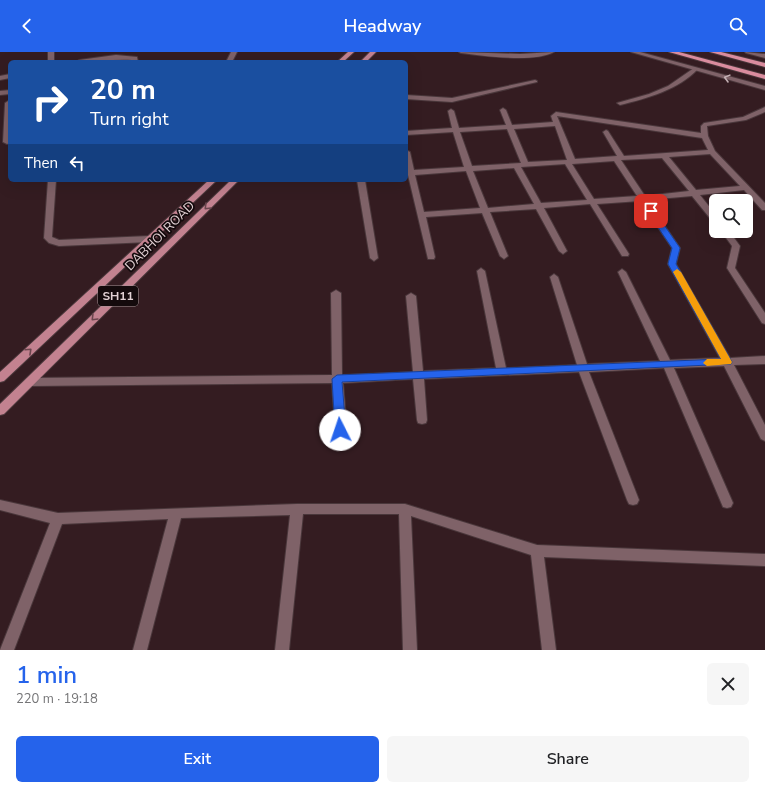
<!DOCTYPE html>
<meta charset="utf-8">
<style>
body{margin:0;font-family:"Nunito Sans",sans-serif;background:#f6f6f6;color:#202124;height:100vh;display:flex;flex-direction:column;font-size:15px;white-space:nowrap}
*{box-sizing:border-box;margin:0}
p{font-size:13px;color:#757577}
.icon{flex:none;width:22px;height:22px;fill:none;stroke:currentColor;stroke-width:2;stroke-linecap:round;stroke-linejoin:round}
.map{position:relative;height:598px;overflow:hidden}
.side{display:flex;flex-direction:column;background:#fff;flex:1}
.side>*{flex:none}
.banner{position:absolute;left:8px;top:8px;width:400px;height:122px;border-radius:6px;box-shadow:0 4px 16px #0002;background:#1a4fa0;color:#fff;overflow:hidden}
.fabs{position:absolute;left:709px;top:142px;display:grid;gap:8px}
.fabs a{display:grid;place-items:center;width:44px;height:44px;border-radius:6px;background:#fff;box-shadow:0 4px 16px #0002;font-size:20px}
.pin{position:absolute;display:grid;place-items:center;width:34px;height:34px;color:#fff;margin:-17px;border-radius:8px;box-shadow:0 2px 6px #0006}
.me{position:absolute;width:44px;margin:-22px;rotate:356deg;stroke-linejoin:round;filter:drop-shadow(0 0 3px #0008)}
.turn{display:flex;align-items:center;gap:14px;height:84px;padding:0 16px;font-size:18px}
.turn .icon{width:52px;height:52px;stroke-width:2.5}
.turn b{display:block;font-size:28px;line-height:34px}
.then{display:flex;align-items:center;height:38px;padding:0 16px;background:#0003;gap:8px;font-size:15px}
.round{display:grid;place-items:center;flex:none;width:42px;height:42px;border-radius:6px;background:#f6f6f6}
.head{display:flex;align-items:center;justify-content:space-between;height:68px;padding:0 16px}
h1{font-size:24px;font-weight:600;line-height:30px;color:#2563eb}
.primary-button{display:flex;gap:8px;margin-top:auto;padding:8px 16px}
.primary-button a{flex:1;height:46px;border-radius:6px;background:#2563eb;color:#fff;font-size:16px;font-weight:600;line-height:46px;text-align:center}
.primary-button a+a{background:#f6f6f6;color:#202124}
header{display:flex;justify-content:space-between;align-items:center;height:52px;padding:0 16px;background:#2563eb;color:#fff;font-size:18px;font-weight:600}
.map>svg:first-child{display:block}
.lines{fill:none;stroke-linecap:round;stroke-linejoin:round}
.service-casing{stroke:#4a373b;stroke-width:2}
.minor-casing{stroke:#4a373b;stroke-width:2}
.tertiary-casing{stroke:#4a373b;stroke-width:2}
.primary-casing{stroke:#4a373b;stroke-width:2}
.trunk-casing{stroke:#4a373b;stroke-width:2}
.service{fill:#7f6268;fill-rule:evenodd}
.minor{fill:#7f6268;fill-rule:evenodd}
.tertiary{fill:#7f6268;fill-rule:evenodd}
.primary{fill:#c38290;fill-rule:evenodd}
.trunk{fill:#da8c9e;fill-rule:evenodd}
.oneway{stroke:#c4b0b4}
.oneway2{stroke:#6c464e}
.route{fill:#2563eb;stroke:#184099}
.slow{fill:#f59e0b}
.labels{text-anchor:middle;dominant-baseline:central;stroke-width:3.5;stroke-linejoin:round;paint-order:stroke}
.shield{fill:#140a0c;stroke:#a49598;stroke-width:1}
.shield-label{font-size:12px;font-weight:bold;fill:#e2d1d4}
.street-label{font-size:13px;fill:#e2d1d4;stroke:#140a0c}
</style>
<header><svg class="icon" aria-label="back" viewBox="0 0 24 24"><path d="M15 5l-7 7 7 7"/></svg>Headway<svg class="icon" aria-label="search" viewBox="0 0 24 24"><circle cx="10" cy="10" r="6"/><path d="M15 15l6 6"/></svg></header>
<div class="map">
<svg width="765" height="598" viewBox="0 0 765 598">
<rect width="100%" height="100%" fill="#341c21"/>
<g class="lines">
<g class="service-casing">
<path id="service" d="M459,0l61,2 34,-2c-19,11 -71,4 -93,1z
M694,16l4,1c-20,21 -50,29 -78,36l-3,-2 32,-9 19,-8z
M535,28l2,1v1l-85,20 -46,-3v-4l46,3z"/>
</g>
<g class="minor-casing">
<path id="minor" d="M48,0h6v10h-6z
M231,0h6l-5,10h-6z
M116,3l21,2 1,5h-6v-2c-19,-1 -37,2 -56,2l3,-2z
M10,22v4l-10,2v-4z
M10,38v4l-10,1v-4z
M8,49l2,1v41l-3,1 -4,-2 2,-39z
M765,55v5l-19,8 -39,6 1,10 7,15 50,52v7h-3l-18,-20 -44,5 16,20v7h-3l-21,-26 -45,4 33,48 -4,16 54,94 35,-2v8l-31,1 31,60v16l-4,-2 -37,-73 -50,2 59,135 -2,4 -4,1 -4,-1 -59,-139 -75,4 50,128 -2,4 -4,1 -4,-1 -2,-4 -48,-128 -155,7 3,41 -1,3 -4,1 -4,-1 -1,-3 -4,-41 -70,4 4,47 -2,3 -4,1 -4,-1 -2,-3 -3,-47 -302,3 -4,-1 -1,-3 1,-3 4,-1 302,-3 -1,-82 5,-3 5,3 1,82 71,-3 -7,-76 5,-3 5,3 7,75 73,-3 -19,-97 4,-3 4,3 21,97 71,-3 -27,-88 4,-3 4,3 29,87 73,-3 -42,-89 4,-3 4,3 44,88 50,-2 -52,-94 4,-16 -32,-47 -43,3 32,50 -1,2h-6l-32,-52 -46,4 23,43 -4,3 -4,-3 -23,-42 -46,3 18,44 -4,3 -4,-3 -18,-43 -56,4 9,40 -1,2h-6l-20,-84h-2v-25l4,2 4,18 50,-3 -11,-35 -47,3v-4l46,-3 -4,-17 3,-2 3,2 5,17 47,-3 -6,-15 3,-2 3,2 6,15 41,-3 -2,-6 5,-4 145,21v-7l3,-3 39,-6zM557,64l145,22 6,12 -84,6 -16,-25 -2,-1 -3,2 14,24 -42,3zM555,74l12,34 -39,2 -14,-33zM507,77l14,34 -49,3 -12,-34zM710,102l30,32 -44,4 -27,-33zM662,106l27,33 -44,5 -24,-36zM614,109l23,35 -43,3 -22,-35zM565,112l22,36 -46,3 -20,-36zM514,116l20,36 -46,4 -15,-37zM466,119l14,37 -56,4 -9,-37z
M48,128h8l-4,57 7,3 90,-4 4,3 -4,3 -90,4 -10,-3 -5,-5z
M357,128h8l13,78 -4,3 -4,-3z
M721,179h8l11,15 -5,22 30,45v11l-3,-1 -35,-55 5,-22z
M0,448l58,13 239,-9h108l132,41 228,9v12l-221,-9 12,93h-14l-11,-95 -120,-39 6,134h-14l-4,-136h-96l-14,136h-14l15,-135 -109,3 -34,132h-14l35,-131 -106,5 -48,126h-14l50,-127 -50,-13z"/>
</g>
<g class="tertiary-casing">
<path id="tertiary" d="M631,0h9l125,34v4z
M745,0l20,2v4l-19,-5z"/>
</g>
<g class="primary-casing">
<path id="primary" d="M348,0h6l-11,10h-6z
M370,0h6l-10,10h-6z
M209,128h8l-213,201 -4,1v-10z
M231,128h8l-235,234 -4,1v-11z"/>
</g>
<g class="trunk-casing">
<path id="trunk" d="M669,0h10l86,23v4z
M710,0h11l44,11v4z"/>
</g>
<use href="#service" class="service"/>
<use href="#minor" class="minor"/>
<use href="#tertiary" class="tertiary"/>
<use href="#primary" class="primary"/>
<use href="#trunk" class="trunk"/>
</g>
<defs><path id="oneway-chevron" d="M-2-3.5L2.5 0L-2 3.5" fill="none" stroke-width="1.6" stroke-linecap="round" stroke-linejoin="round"/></defs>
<use class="oneway" href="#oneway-chevron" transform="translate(727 26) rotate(-165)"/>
<g class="oneway2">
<use href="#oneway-chevron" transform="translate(207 155) rotate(135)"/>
<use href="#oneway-chevron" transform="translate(94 266) rotate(135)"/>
<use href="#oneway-chevron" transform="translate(29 299) rotate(-43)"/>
</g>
<path class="route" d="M648,157h5l27,39 -4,16 56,98 -1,2 -389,18 4,48 -2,3h-7l-2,-3 -3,-51 5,-4 384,-16 -53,-95 4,-16 -25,-37z"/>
<path class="slow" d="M677,217l4,3 51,90 -1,2 -24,2 -4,-3 4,-4h14l-48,-87z"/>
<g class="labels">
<rect class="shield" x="98" y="234" width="40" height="20" rx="3"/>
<g class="shield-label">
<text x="118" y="244">SH11</text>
</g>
<g class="street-label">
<text transform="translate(160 184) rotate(-45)">DABHOI ROAD</text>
</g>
</g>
</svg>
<div class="fabs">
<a><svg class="icon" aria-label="search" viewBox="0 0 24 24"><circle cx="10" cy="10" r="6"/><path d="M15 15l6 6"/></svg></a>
</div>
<div class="pin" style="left:651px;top:159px;background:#d93025"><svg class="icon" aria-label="arrive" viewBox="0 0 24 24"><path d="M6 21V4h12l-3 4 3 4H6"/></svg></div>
<svg class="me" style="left:340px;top:378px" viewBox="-20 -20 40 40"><circle r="19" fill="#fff"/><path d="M0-13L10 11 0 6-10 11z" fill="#2563eb"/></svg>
<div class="banner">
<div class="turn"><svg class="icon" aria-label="right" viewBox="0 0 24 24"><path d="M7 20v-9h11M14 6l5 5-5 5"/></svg><div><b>20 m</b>Turn right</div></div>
<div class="then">Then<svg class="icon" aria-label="left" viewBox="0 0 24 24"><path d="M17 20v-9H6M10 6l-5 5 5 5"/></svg></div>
</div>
</div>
<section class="side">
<div class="head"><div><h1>1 min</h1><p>220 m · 19:18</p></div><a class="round"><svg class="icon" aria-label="close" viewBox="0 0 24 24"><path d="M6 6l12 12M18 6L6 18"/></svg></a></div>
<div class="primary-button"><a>Exit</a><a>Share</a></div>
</section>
